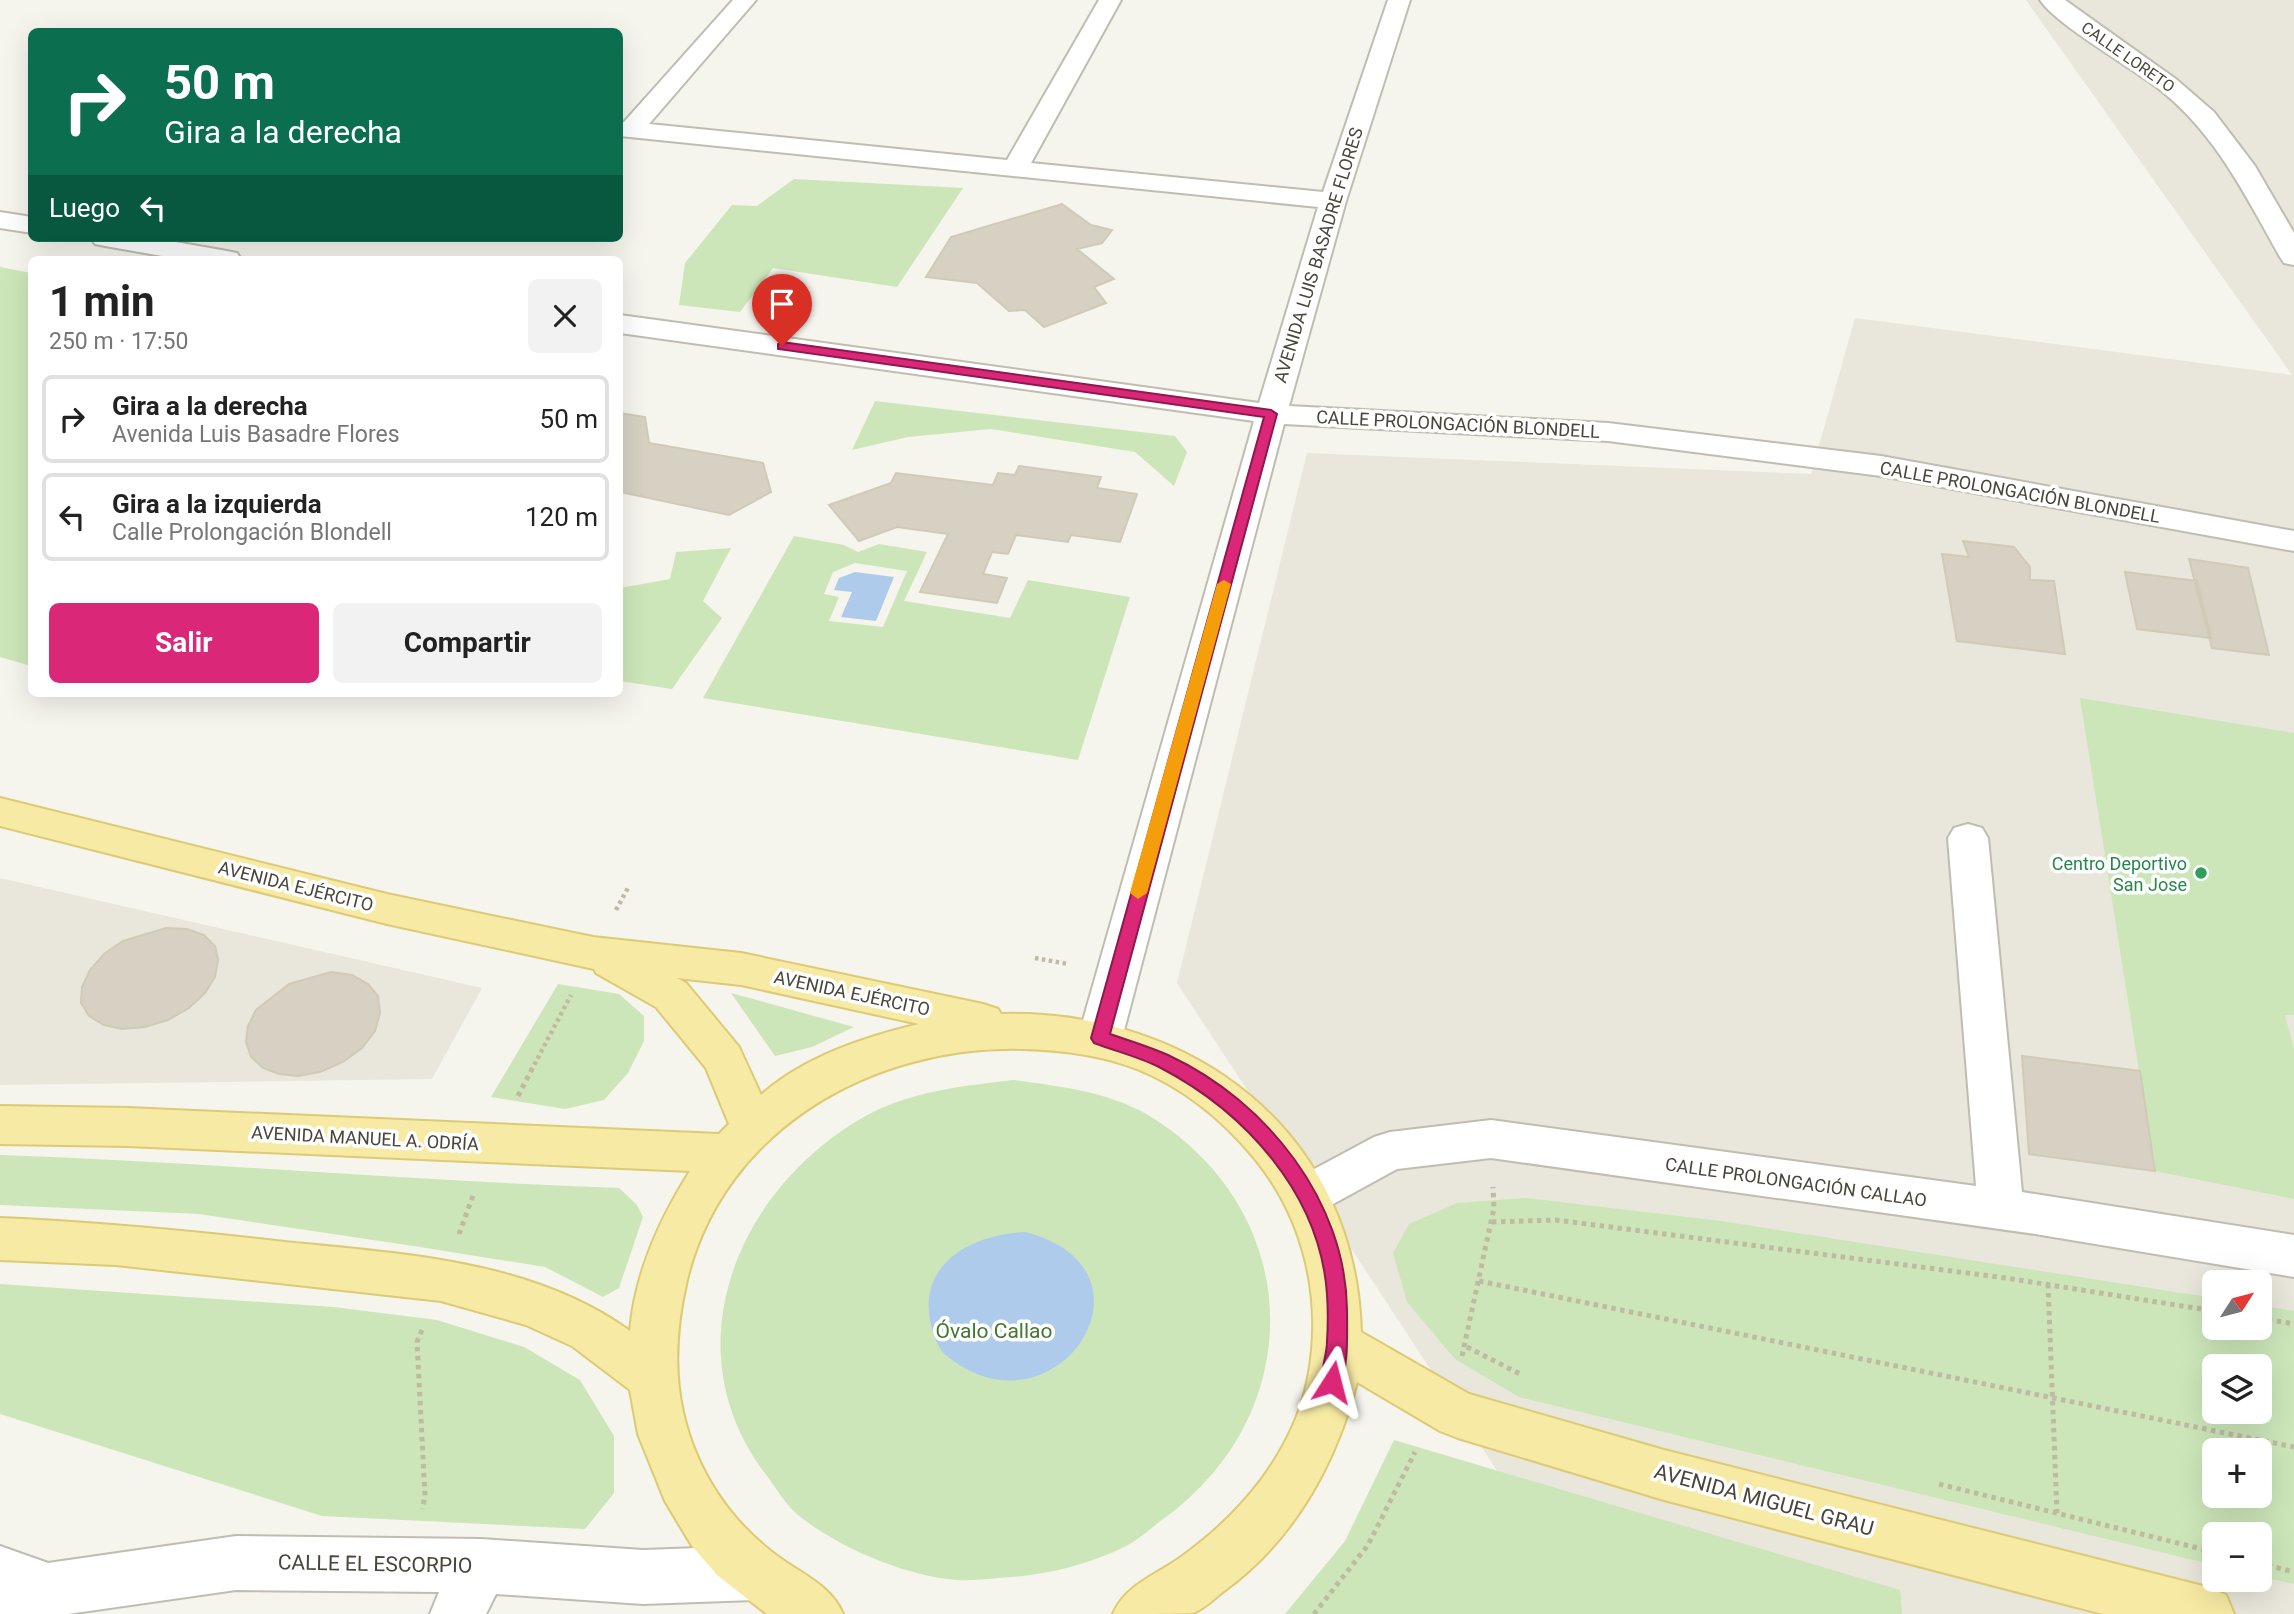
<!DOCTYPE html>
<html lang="es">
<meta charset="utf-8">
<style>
body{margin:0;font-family:Roboto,sans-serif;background:#f2f2f2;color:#222;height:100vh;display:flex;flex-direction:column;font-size:26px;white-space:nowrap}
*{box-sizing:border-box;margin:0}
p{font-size:23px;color:#767676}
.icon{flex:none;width:38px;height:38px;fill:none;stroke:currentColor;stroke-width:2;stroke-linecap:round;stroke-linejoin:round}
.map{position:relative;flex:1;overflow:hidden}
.panel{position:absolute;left:28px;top:256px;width:595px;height:441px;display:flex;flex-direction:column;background:#fff;border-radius:10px;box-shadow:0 7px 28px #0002}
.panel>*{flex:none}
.hud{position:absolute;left:28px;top:28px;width:595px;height:214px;border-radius:10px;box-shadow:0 7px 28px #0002;background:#0b6e4f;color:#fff;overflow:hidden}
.needle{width:46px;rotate:54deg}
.controls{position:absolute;left:2202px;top:1270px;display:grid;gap:14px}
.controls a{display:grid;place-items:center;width:70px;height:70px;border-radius:10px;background:#fff;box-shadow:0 7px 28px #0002;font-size:35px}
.pin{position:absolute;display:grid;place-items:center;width:60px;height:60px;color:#fff;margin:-72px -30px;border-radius:50% 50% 50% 0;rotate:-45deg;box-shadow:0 0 7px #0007}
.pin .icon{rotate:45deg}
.me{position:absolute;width:77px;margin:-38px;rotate:9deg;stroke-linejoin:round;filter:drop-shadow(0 0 5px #0008)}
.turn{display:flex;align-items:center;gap:24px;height:147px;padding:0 21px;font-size:32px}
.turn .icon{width:91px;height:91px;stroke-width:2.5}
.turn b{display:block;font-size:49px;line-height:60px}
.then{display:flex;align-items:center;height:66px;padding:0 21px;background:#0003;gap:14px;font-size:26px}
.round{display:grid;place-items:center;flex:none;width:74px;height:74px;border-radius:10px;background:#f2f2f2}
.summary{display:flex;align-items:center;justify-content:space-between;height:119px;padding:0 21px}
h1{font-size:42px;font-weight:700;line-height:52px}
.primary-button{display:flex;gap:14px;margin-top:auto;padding:14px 21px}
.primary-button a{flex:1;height:80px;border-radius:10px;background:#db2777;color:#fff;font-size:28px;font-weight:700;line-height:80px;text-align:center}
.primary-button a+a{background:#f2f2f2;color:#222}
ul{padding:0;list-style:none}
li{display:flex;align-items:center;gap:21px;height:88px;margin:0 14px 10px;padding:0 7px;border:4px solid #e0e0e0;border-radius:10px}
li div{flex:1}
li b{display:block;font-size:26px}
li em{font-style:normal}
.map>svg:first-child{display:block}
.residential{fill:#e9e6db;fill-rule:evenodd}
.green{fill:#cce6b9;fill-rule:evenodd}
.water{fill:#afcbec}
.building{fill:#d6d1c3;stroke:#d0cab6;stroke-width:2}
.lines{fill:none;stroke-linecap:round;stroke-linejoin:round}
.minor-casing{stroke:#c0bdb0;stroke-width:4}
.major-casing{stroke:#dcca74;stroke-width:4}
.path-far1{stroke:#c1baa2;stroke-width:4.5;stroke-dasharray:3.5 3.5;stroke-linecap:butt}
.path{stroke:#c1baa2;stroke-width:5;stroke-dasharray:4.5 4.5;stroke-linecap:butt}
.minor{fill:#fff;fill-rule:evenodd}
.major{fill:#f7eaa4;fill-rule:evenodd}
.route{fill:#db2777;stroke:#8e194d;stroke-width:2}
.slow{fill:#f59e0b}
.leisure-dot{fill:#2e9e5b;stroke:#fff;stroke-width:2.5}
.labels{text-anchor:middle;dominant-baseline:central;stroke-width:7;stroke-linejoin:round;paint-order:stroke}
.far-street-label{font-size:16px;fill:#49453a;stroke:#fff}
.street-label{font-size:18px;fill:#49453a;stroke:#fff}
.leisure-label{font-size:18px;fill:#27864d;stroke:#fff;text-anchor:end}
.near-park-label{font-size:21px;fill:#437831;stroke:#fff}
.near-street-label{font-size:21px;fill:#49453a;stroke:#fff}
</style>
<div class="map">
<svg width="2294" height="1614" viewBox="0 0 2294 1614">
<rect width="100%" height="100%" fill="#f5f4ed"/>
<path class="residential" d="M2026,0h268v1614h-703l-414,-631 130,-530 504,21 44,-156 437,57zM2214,1283h45v45h-45zM2214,1367h45v45h-45zM2214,1451h45v45h-45zM2214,1535h45v45h-45z
M0,878l482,110 -50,91 -432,6z"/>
<path class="green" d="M794,179l169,9 -66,99 -124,-19 -33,44 -61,-7 6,-42 47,-58 25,1z
M0,267l31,6v393l-31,-9z
M875,401l300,35 12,16 -13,34 -39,-34 -144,-23 -83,8 -56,13z
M794,536l50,9 14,7 21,-8 48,8 -23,49 106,17 18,-38 102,17 -52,163 -375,-62zM855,563l52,8 -24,56 -54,-6 10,-24 -15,-3 9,-22z
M731,548l-28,53 19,17 -50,71 -52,-8v-93l50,-9 6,-27z
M2080,698l214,35v282h-9l9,34v150l-139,-28z
M558,984l61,10 25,22v25l-16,32 -24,27 -39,9 -74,-12z
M731,993l123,34 -42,20 -37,9z
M1014,1080c48,7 100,12 142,40 149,97 152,292 10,397 -13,9 -26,22 -40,29 -40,20 -84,30 -128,32 -13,1 -28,3 -41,2 -52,-4 -120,-33 -159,-65 -12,-10 -22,-27 -31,-39 -97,-125 -31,-285 95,-358 47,-27 100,-32 152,-38z
M0,1155c206,7 412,26 619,33l18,17 6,12 -24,71 -16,9 -58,-30 -125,-20 -221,-33 -199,-9z
M1526,1198l195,23 493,77v30h45v-23l35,6v273l-35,-8v-41h-45v30l-695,-168 -64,-38 -48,-57 -14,-49 16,-29 48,-21zM2214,1367h45v45h-45zM2214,1451h45v45h-45z
M0,1284l334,23 103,13 87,27 56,33 34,56v57l-29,36 -263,-13 -322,-102z
M1394,1440l506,150 2,24h-617l60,-73z"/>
<path class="water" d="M855,572l39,5 -18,44 -35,-4 11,-25 -18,-2 5,-12z
M1025,1232c146,37 31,211 -77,125 -11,-8 -15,-24 -18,-37 -11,-59 45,-86 95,-88z"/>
<path class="building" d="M1062,204l29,21 21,5 -10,13 -25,6 37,30 -20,8 12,16 -62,24 -19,-17 -16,1 -32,-28 -51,-6 25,-40z
M620,413l25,4 4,26 114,20 8,29 -42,23 -109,-23z
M1019,466l82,11 -4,11 40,6 -17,48 -49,-7 -3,7 -52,-7 -8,19 -16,-2 -9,22 24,4 -10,25 -77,-11 28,-58 -51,-7 -38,14 -30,-36 62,-22 5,-10 97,12 5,-12 17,2z
M1963,541l51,6 16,20v13l24,1 11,73 -108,-13 -15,-87 27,3z
M2189,559l59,9 21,87 -57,-7z
M2125,572l72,9 14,57 -74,-9z
M166,928l21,1 17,6 11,11 3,14 -3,17 -10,16 -16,15 -21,12 -23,7 -23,2 -18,-4 -15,-9 -8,-13 1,-16 8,-17 14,-16 19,-13z
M331,972l21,3 16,9 10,12 2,17 -5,18 -13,17 -19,14 -23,10 -22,4 -19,-2 -16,-6 -12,-11 -5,-15 2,-16 8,-16 33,-26z
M2022,1056l118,15 15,100 -126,-17z"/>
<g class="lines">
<g class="minor-casing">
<path id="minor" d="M733,0h23l-107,124 358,36 92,-160h22l-90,163 292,29 65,-192h22l-64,201 -57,205 319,17 273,33 413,75v20l-413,-75 -273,-35 -324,-17 -162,614 -7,12 -15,5 -15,-5 -7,-12 176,-617 -634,-88v-18l639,88 59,-196 -698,-71v-14h4z
M2040,0h25l112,80 37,32 41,54 39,67v32l-10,-2 -4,-6c-35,-62 -64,-123 -121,-168 -29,-23 -100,-62 -119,-89z
M0,212l32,5v16l-32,-5z
M91,238h62l74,13 10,2 4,6h-62l-74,-13 -10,-2z
M1968,824l14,4 6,10 34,354 272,43v42l-259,-43 -544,-76 -94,11 -73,40 -16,6 -16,-6 -7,-14 7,-14 82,-44 16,-5 101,-12 485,66 -28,-348 6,-10z
M236,1536l245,3 162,11 111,-4 19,8 8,19 -8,19 -19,8 -111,4 -147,-10 -10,20h-56l9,-22 -203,-2 -168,24h-68v-68l48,17z"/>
</g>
<g class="major-casing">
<path id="major" d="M0,798l387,96 206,43 148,16 242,51 15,5 3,5c192,-5 355,119 360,318l108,62 195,56 543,137 19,8 8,19h-131l-439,-114 -206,-62 -18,-7 -83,-49c-21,82 -63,158 -133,209 -9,7 -20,18 -31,22 -14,1 -62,1 -80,1 12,-29 43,-39 68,-57 60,-43 112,-104 127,-179 15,-77 -3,-158 -53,-219 -32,-39 -71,-71 -118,-90 -36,-14 -76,-19 -114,-20 -149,-4 -299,79 -336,231 -10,43 -14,88 -4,132 13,58 46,108 93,143 25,19 55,30 67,59h-76l-49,-38 -26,-30 -27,-45 -27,-67 -8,-44 -58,-44 -46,-21 -85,-24 -325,-36 -116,-5v-42c96,4 190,13 285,24 117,12 247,18 345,89 5,-58 29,-111 60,-160l-562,-25 -128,-2v-38l128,2 591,26 10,-10 -23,-56 -50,-61 -60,-34 -2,-4 -207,-45 -387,-98zM677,978l64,7 178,39c-55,13 -115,33 -158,71l-22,-48 -53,-64z"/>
</g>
<path class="path-far1" d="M616,910l13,-24
M1035,958l33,6
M531,1071l40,-76"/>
<path class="path" d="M518,1096l14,-27
M1492,1222l64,-2 450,58 208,33
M459,1234l15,-41
M1479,1281l815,166
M2048,1284l9,229
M2259,1318l35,6
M422,1330l-5,12 8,154 -3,13
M1467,1347l55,28
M1462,1356l32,-148 -1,-21
M1939,1484l275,68
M2259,1563l35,9
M1314,1614l54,-69 47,-93"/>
<use href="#minor" class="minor"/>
<use href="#major" class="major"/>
</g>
<path class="route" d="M782,342l489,68 6,4 -167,620c20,7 41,13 60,22 96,45 176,145 177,254 0,25 2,55 -8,79l-7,3 -8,-3c-6,-14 3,-32 3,-47 1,-16 1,-33 0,-48 -7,-101 -83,-183 -168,-227 -20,-10 -44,-16 -65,-24l-3,-5 173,-621 -486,-68v-5z"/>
<path class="slow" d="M1224,580l7,4 -84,309 -9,6 -8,-6 87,-309z"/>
<circle class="leisure-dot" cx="2201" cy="873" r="7"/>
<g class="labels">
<g class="far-street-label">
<text transform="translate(2128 57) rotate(35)">CALLE LORETO</text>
</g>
<g class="street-label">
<text transform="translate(1318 255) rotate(-73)">AVENIDA LUIS BASADRE FLORES</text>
<text transform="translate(1458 424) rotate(3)">CALLE PROLONGACIÓN BLONDELL</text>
<text transform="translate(2020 492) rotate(10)">CALLE PROLONGACIÓN BLONDELL</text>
<text transform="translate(296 886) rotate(14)">AVENIDA EJÉRCITO</text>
<text transform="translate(852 993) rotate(12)">AVENIDA EJÉRCITO</text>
<text transform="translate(365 1138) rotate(3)">AVENIDA MANUEL A. ODRÍA</text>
<text transform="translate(1796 1182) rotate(8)">CALLE PROLONGACIÓN CALLAO</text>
</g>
<g class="leisure-label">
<text x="2187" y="863">Centro Deportivo<tspan x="2187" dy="21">San Jose</tspan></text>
</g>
<g class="near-park-label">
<text x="994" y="1331">Óvalo Callao</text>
</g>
<g class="near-street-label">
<text transform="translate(1764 1500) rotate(15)">AVENIDA MIGUEL GRAU</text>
<text transform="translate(375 1564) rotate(1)">CALLE EL ESCORPIO</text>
</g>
</g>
</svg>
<div class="controls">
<a><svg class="needle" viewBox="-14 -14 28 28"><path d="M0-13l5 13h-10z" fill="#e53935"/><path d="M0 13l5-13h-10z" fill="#767676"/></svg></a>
<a><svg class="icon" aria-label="layers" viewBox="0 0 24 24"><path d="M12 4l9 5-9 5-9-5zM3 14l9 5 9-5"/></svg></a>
<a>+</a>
<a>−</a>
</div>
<div class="pin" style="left:782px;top:346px;background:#d93025"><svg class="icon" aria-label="arrive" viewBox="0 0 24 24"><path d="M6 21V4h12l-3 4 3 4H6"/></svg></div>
<svg class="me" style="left:1332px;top:1382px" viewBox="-20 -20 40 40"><path d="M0-17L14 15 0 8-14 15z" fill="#db2777" stroke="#fff" stroke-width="4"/></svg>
<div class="hud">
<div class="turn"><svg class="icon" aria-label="right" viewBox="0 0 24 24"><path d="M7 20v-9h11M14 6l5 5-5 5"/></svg><div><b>50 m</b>Gira a la derecha</div></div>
<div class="then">Luego<svg class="icon" aria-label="left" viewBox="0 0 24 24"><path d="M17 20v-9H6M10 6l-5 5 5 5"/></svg></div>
</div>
<section class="panel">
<div class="summary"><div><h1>1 min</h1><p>250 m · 17:50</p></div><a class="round"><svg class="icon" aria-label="close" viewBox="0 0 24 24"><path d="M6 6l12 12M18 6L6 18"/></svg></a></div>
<ul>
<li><svg class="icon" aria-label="right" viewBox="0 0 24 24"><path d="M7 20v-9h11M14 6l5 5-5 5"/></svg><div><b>Gira a la derecha</b><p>Avenida Luis Basadre Flores</p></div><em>50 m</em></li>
<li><svg class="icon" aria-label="left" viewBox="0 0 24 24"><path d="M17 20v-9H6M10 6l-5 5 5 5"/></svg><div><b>Gira a la izquierda</b><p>Calle Prolongación Blondell</p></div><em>120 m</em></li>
</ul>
<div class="primary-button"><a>Salir</a><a>Compartir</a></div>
</section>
</div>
